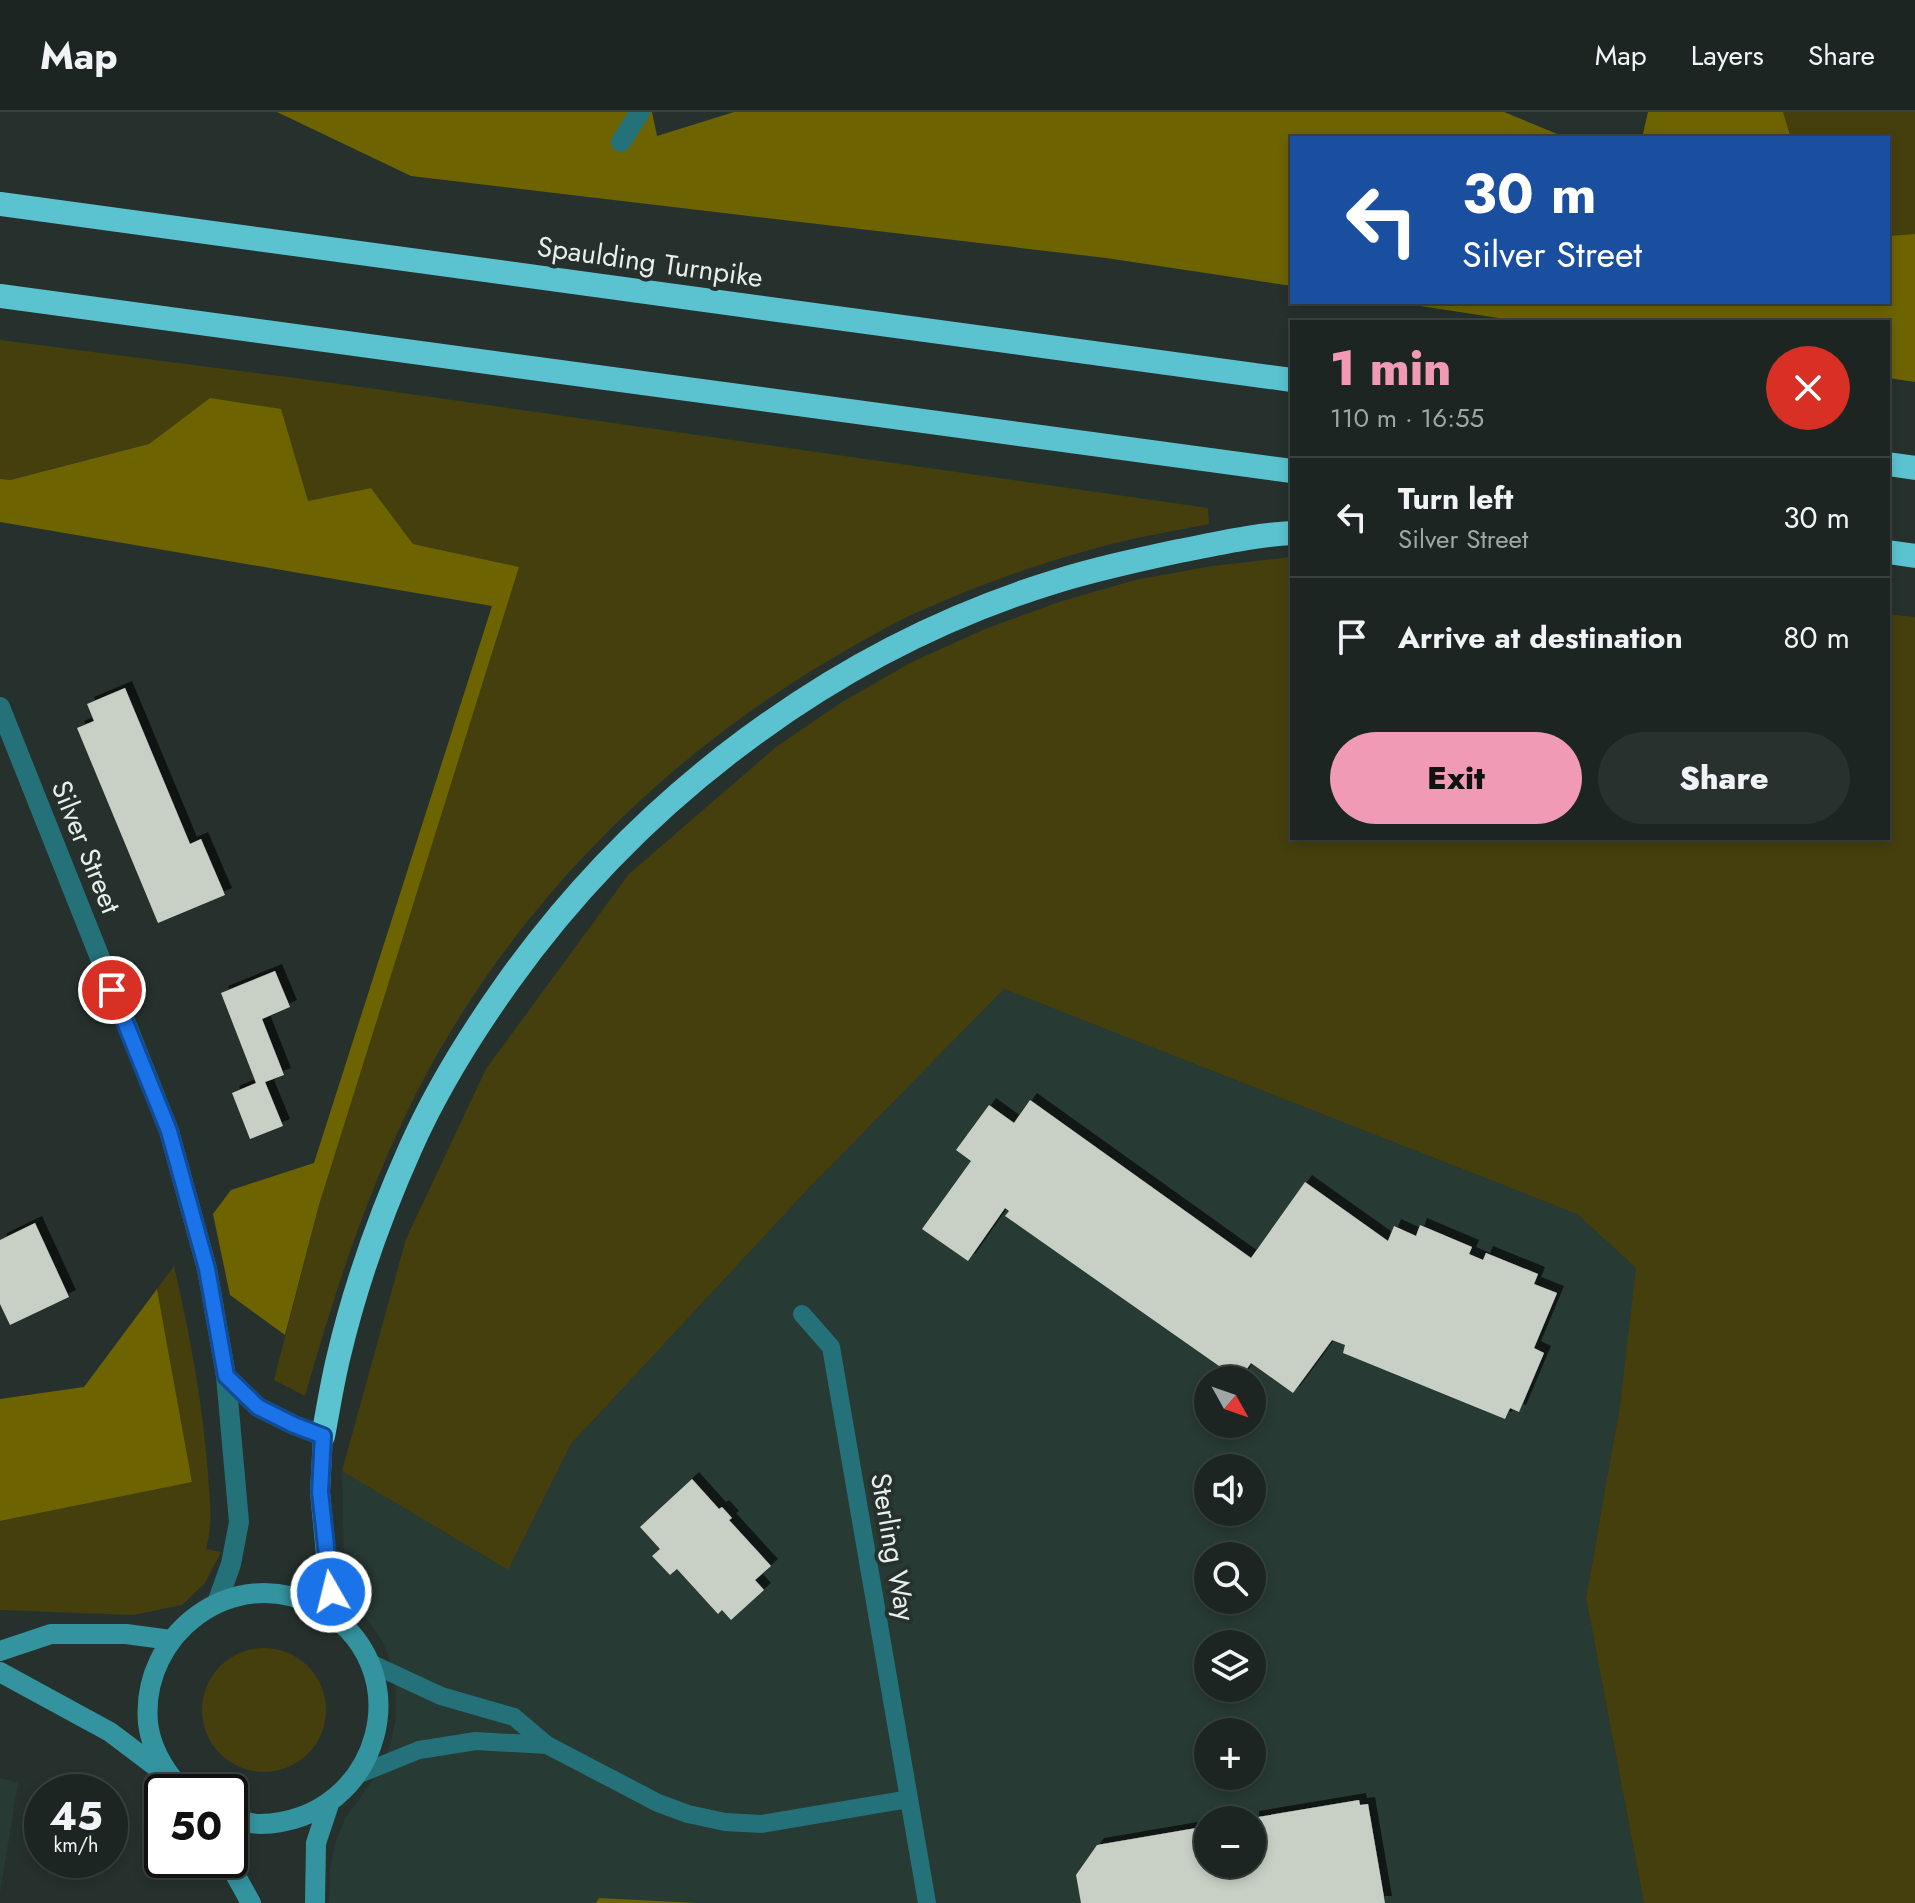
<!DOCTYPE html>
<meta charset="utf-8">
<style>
body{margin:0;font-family:Jost,sans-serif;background:#29312f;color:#f1f3f6;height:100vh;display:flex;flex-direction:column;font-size:30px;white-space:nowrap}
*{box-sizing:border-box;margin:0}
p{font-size:26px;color:#a0a5a5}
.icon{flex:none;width:44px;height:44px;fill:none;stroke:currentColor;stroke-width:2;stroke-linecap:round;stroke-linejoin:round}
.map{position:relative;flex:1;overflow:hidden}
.side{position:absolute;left:1290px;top:208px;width:600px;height:520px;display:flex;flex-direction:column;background:#1c2522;border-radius:0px;box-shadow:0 4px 12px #0003,0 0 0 2px #3a4240}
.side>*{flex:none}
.banner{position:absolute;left:1290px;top:24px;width:600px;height:168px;border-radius:0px;box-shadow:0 4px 12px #0003,0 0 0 2px #3a4240;background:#1a4fa0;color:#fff;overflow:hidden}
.needle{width:52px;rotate:130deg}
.tools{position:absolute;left:1194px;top:1254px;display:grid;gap:16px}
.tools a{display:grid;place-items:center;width:72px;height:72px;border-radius:50%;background:#1c2522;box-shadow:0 4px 12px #0003,0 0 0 2px #3a4240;font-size:40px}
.speed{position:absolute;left:24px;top:1662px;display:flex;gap:16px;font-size:40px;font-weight:700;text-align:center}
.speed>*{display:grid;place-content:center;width:104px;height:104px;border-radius:50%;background:#1c2522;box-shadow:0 4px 12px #0003,0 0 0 2px #3a4240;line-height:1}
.speed small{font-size:20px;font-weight:400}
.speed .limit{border:4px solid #111;border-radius:12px;background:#fff;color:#111}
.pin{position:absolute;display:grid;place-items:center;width:68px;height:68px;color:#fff;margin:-34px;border:4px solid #fff;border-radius:50%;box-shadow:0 2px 8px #0007}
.me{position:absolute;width:88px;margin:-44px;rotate:352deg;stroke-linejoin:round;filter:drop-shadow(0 0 6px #0008)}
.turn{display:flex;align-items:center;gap:28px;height:168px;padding:0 40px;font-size:36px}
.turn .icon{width:104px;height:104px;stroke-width:2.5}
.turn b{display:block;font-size:56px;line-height:68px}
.round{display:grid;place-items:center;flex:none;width:84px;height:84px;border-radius:42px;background:#29312f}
.head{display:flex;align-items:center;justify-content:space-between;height:136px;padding:0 40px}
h1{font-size:48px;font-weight:800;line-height:60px;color:#f09ab6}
.primary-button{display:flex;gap:16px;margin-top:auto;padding:16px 40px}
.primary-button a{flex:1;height:92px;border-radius:48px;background:#f09ab6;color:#111;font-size:32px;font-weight:800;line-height:92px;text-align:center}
.primary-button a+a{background:#29312f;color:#f1f3f6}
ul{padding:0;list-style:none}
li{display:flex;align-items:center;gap:24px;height:120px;padding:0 40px;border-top:2px solid #3a4240}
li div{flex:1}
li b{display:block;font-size:30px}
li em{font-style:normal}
header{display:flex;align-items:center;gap:48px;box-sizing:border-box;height:112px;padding:0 40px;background:#1c2522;border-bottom:2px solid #3a4240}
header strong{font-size:38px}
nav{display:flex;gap:44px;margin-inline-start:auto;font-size:28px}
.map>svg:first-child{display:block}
.built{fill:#273a33;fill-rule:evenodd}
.green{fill:#453f0e}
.forest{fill:#6e6301}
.building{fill:#c8d0c5;filter:url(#shadow)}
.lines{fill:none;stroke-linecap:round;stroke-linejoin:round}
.lane{stroke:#25717a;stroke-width:18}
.street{stroke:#25717a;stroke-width:20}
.secondary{stroke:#33939e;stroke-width:20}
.highway{stroke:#5ac3cf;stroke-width:24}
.route-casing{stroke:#114b97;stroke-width:20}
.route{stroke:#1a73e8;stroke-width:14}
.labels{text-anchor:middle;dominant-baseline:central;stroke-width:8;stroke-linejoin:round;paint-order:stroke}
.street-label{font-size:28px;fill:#e7eeeb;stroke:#26312d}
</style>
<header>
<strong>Map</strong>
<nav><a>Map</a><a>Layers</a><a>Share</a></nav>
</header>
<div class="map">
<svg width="1915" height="1791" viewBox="0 0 1915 1791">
<defs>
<filter id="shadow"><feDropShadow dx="7" dy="-7" stdDeviation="0" flood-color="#0009"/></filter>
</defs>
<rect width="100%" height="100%" fill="#26312d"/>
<path class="built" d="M1004,877l573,225 60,55 -17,136 -34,193 58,305h-947l-98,-5 -3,5h-267l1,-34 5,-26 10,-24 34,-48 11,-25 6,-28v-26l-4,-26 -9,-24 -17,-24 -12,-25 -10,-26 -2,-96 166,99 63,-126 238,-256zM1208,1268h44v44h-44zM1208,1356h44v44h-44zM1208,1444h44v44h-44zM1208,1532h44v44h-44zM1208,1620h44v44h-44zM1208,1708h44v44h-44z
M0,1666l18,5 -18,110z"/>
<path class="green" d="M1783,0h132v122l-27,2v-98h-97z
M0,228l333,43 875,125 1,16c-24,5 -48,9 -72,14 -72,16 -143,41 -210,70 -35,15 -68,35 -101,54 -170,101 -316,250 -407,426 -50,97 -84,203 -114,308l-31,-16 45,-175 200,-638 -106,-23 -42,-56 -63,13 -98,-103 -61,46 -140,36 -9,-1z
M1292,445v281h596v-224l27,3v1286h-271l-58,-305 34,-193 16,-137 -59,-54 -573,-225 -195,199 -238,256 -63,126 -166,-99 64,-232 80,-170 143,-195 147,-127 66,-45 70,-40 73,-33 74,-27 76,-22 77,-14z
M174,1154c16,69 29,138 34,209 2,26 5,48 -2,74l15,3 -16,31 -23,22 -49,10 -133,-5v-89l192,-39 -35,-193z
M202 1598a62 62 0 1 1 124 0a62 62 0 1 1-124 0Z"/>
<path class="forest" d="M277,0h375l5,24 77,-24h770l63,26h-275v148l-186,-28 -695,-82z
M1648,0h135l8,26h-149z
M1915,122v148l-27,-4v-56h-363l-131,-20h494v-66z
M210,286l71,11 27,92 63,-13 42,56 106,23 -200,638 -34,130 -55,-40 -17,-81 18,-24 83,-27 178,-557 -492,-84v-43l10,1 139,-36z
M157,1177l35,193 -192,39v-122l84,-12z
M599,1786l98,5h-101z"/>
<path class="building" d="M125,576l65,156 11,-5 24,56 -67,28 -81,-195 17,-7 -7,-17z
M275,859l15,36 -28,12 22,56 -19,7 18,44 -33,13 -18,-46 24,-10 -35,-90z
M1030,988l221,158 54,-76 83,59 6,-15 22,10 4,-11 52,22 -3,7 14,6 3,-7 52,21 -4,10 23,9 -23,55 10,5 -25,59 -9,-4 -5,11 -162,-66 2,-8 -13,-5 -39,53 -42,-30 -12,17 -234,-164 4,-5 -4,-3 -37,53 -46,-32 49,-68 -15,-11 33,-45 25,18z
M35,1111l34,74 -59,28 -10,-21v-64z
M692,1367l27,30 3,-2 10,11 -3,2 42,46 -16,14 9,10 -33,30 -9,-10 -4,4 -41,-45 -7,6 -18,-19 8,-7 -20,-22z
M1359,1688l1,5 8,-1 17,99h-304l-5,-28 21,-30 111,-19v38h44v-46z"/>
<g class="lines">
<path class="lane" d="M802,1202l29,33 96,556
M370,1551l71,33 73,21 33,28 111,58 30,11 37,8 37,2 147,-25
M357,1663l62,-25 57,-9 71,4"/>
<path class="street" d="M621,30l19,-30
M0,595l169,424 38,138 19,107 13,146 -8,42 -14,39
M226,1264l32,31 36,18 29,11"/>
<path class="secondary" d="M323,1324l-3,56 7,73 9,53
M0,1539l51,-17h75l45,6
M0,1560l110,60 53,40
M184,1680c-18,-19 -33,-43 -36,-69 -8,-90 86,-160 168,-117 108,57 67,215 -56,218 -10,0 -20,-4 -30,-6
M227,1748l24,43
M315,1791l1,-60 13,-39"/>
<path class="highway" d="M0,92l1292,176
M0,184l1292,175
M1888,352l27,4
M1888,440l27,4
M323,1324c5,-26 9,-52 15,-77 17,-73 42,-143 72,-210 26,-59 61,-115 98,-167 132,-185 328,-333 546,-400 41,-13 83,-22 125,-31 37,-7 75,-16 113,-18"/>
</g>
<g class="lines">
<g class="route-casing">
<path id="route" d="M112,878l57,141 38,138 19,107 32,31 36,18 29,11 -3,56 11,100"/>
</g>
<use href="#route" class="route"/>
</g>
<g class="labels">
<g class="street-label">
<text transform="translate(650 150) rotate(8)">Spaulding Turnpike</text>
<text transform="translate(86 735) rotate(68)">Silver Street</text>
<text transform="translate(893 1435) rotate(80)">Sterling Way</text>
</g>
</g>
</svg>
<div class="tools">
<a><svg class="needle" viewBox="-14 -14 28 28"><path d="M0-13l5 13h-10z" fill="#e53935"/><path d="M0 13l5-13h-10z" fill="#a0a5a5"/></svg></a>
<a><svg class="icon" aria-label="sound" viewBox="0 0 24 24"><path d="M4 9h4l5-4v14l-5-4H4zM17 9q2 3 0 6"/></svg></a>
<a><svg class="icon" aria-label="search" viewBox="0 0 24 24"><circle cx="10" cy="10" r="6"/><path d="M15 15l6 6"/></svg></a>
<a><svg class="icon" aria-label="layers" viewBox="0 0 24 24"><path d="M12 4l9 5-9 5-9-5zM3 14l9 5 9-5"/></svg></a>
<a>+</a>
<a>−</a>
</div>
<div class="speed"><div>45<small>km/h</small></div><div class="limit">50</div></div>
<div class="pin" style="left:112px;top:878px;background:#d93025"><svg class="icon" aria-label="arrive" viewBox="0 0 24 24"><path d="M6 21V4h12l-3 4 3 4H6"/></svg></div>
<svg class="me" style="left:331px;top:1480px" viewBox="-20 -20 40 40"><circle r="17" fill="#1a73e8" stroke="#fff" stroke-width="3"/><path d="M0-11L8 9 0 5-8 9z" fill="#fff"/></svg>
<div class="banner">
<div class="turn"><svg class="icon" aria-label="left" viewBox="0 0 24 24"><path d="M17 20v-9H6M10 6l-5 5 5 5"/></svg><div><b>30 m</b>Silver Street</div></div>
</div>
<section class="side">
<div class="head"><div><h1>1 min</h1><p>110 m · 16:55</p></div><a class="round" style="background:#d93025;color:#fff"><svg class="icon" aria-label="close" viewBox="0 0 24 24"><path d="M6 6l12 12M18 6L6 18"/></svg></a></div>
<ul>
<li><svg class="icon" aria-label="left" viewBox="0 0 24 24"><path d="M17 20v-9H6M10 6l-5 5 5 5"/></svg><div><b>Turn left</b><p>Silver Street</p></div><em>30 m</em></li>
<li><svg class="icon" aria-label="arrive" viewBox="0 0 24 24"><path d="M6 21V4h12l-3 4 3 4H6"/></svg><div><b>Arrive at destination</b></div><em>80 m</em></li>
</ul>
<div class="primary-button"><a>Exit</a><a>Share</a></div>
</section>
</div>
